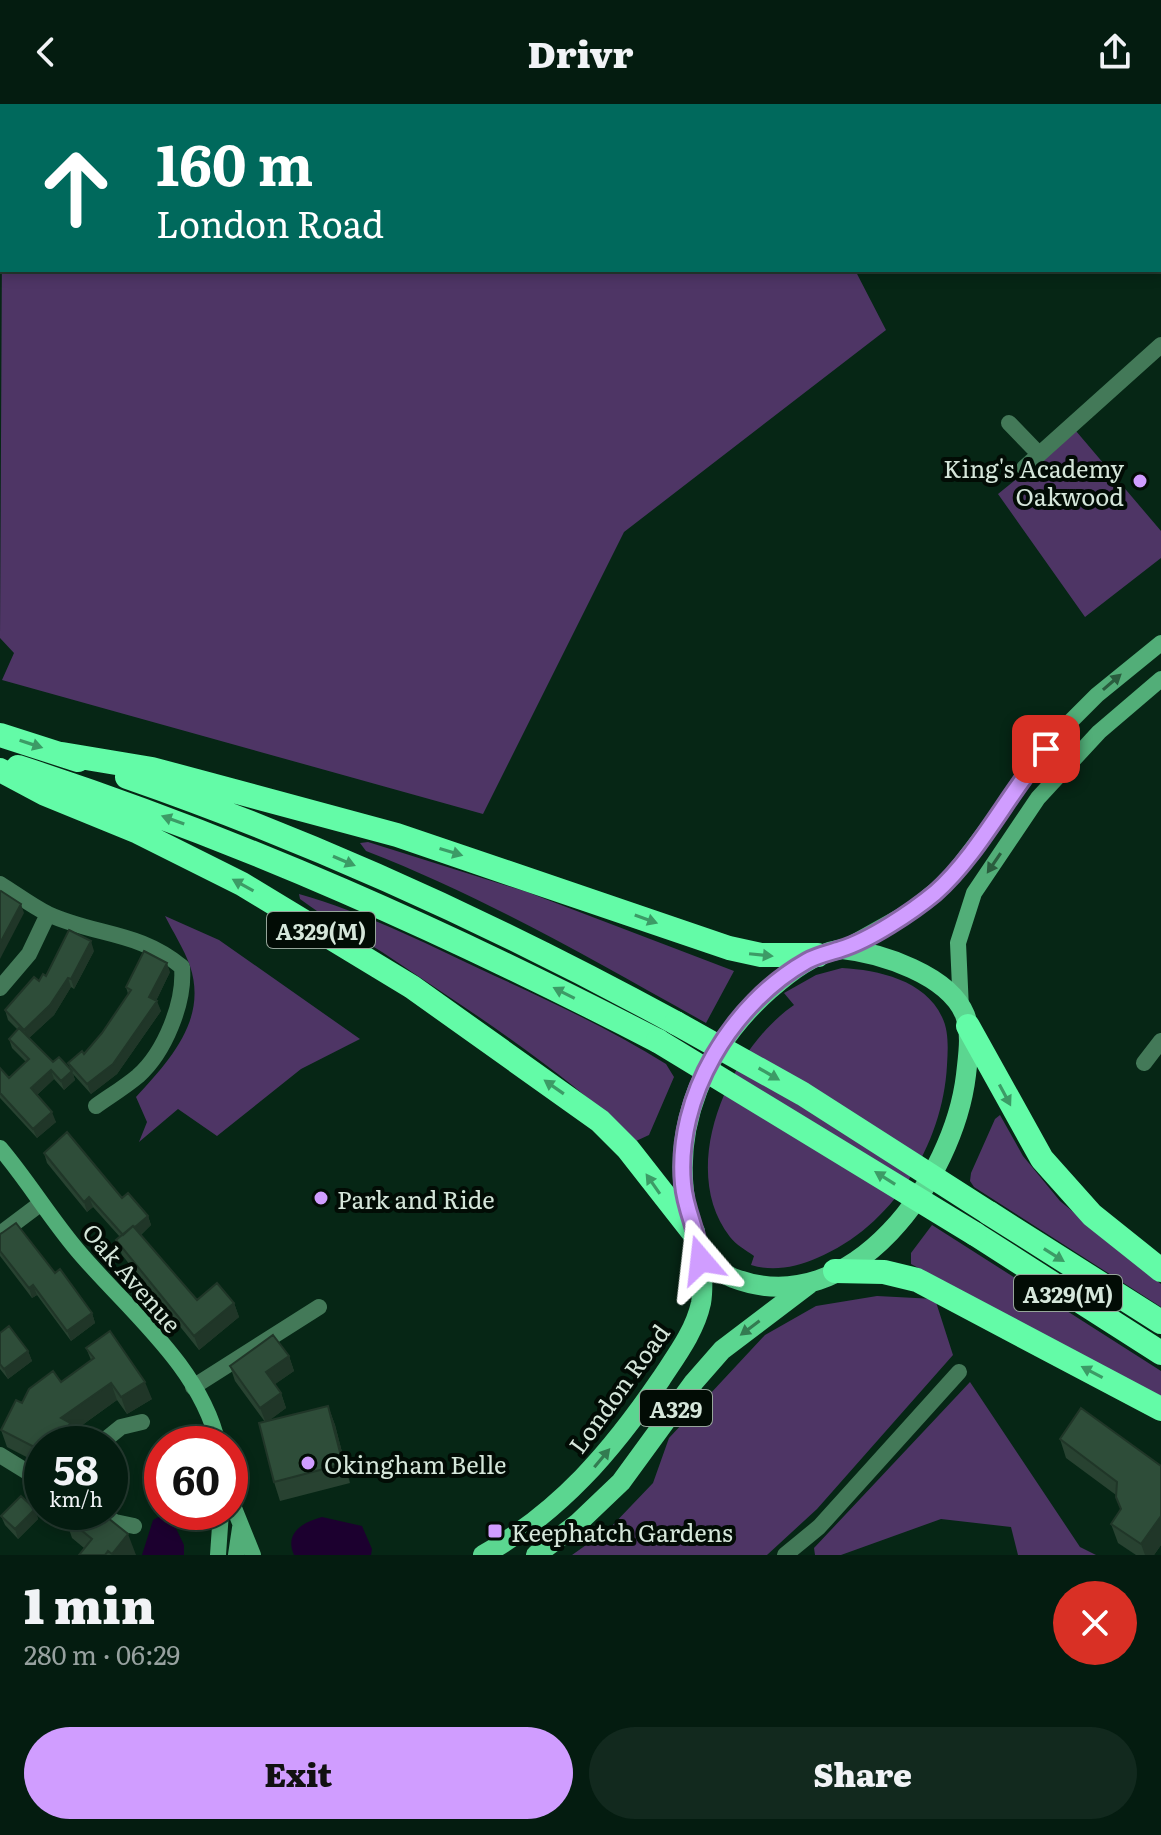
<!DOCTYPE html>
<meta charset="utf-8">
<style>
body{margin:0;font-family:Literata,serif;background:#12291e;color:#f1f3f6;height:100vh;display:flex;flex-direction:column;font-size:30px;white-space:nowrap}
*{box-sizing:border-box;margin:0}
p{font-size:26px;color:#97a19f}
.icon{flex:none;width:44px;height:44px;fill:none;stroke:currentColor;stroke-width:2;stroke-linecap:round;stroke-linejoin:round}
.map{position:relative;height:1451px;overflow:hidden}
.details{display:flex;flex-direction:column;background:#041c10;flex:1}
.details>*{flex:none}
.banner{position:absolute;left:0px;top:0px;width:1162px;height:168px;box-shadow:0 4px 12px #0003,0 0 0 2px #253a30;background:#00695c;color:#fff;overflow:hidden}
.speed{position:absolute;left:24px;top:1322px;display:flex;gap:16px;font-size:40px;font-weight:700;text-align:center}
.speed>*{display:grid;place-content:center;width:104px;height:104px;border-radius:50%;background:#041c10;box-shadow:0 4px 12px #0003,0 0 0 2px #253a30;line-height:1}
.speed small{font-size:20px;font-weight:400}
.speed .limit{border:12px solid #d22;background:#fff;color:#111}
.pin{position:absolute;display:grid;place-items:center;width:68px;height:68px;color:#fff;margin:-34px;border-radius:16px;box-shadow:0 4px 12px #0006}
.me{position:absolute;width:88px;margin:-44px;rotate:343deg;stroke-linejoin:round;filter:drop-shadow(0 0 6px #0008)}
.turn{display:flex;align-items:center;gap:28px;height:168px;padding:0 24px;font-size:36px}
.turn .icon{width:104px;height:104px;stroke-width:2.5}
.turn b{display:block;font-size:56px;line-height:68px}
.round{display:grid;place-items:center;flex:none;width:84px;height:84px;border-radius:42px;background:#12291e}
.head{display:flex;align-items:center;justify-content:space-between;height:136px;padding:0 24px}
h1{font-size:48px;font-weight:800;line-height:60px}
.action{display:flex;gap:16px;margin-top:auto;padding:16px 24px}
.action a{flex:1;height:92px;border-radius:48px;background:#d09dff;color:#111;font-size:32px;font-weight:800;line-height:92px;text-align:center}
.action a+a{background:#12291e;color:#f1f3f6}
header{display:flex;justify-content:space-between;align-items:center;height:104px;padding:0 24px;background:#041c10;font-size:36px;font-weight:800}
.map>svg:first-child{display:block}
.green{fill:#4e3565}
.water{fill:#1c002f}
.lines{fill:none;stroke-linecap:round;stroke-linejoin:round}
.street{stroke:#437958;stroke-width:16}
.secondary{stroke:#52ae78;stroke-width:16}
.primary{stroke:#5bd690;stroke-width:20}
.highway{stroke:#63fba7;stroke-width:24}
.highway-bridge{stroke:#63fba7;stroke-width:24}
.wall{fill:#284231}
.shaded-wall{fill:#203628}
.building{fill:#2e4d39;stroke:#203628;stroke-width:2}
.oneway{fill:#2a5d3e}
.oneway2{fill:#3c9b66}
.oneway3{fill:#337b51}
.route-casing{stroke:#8766a6;stroke-width:20}
.route{stroke:#d09dff;stroke-width:14}
.poi-dot{fill:#d09dff;stroke:#020c05;stroke-width:3}
.labels{text-anchor:middle;dominant-baseline:central;stroke-width:8;stroke-linejoin:round;paint-order:stroke}
.shield{fill:#020c05;stroke:#96a59a;stroke-width:2}
.shield-label{font-size:22px;font-weight:bold;fill:#d5e6da}
.poi-label{font-size:24px;fill:#d5e6da;stroke:#020c05;text-anchor:start}
.street-label{font-size:24px;fill:#d5e6da;stroke:#020c05}
</style>
<header><svg class="icon" aria-label="back" viewBox="0 0 24 24"><path d="M15 5l-7 7 7 7"/></svg>Drivr<svg class="icon" aria-label="share" viewBox="0 0 24 24"><path d="M12 15V3M7 8l5-5 5 5M5 13v7h14v-7"/></svg></header>
<div class="map">
<svg width="1161" height="1451" viewBox="0 0 1161 1451">
<rect width="100%" height="100%" fill="#062615"/>
<path class="green" d="M144,0h669l1,2h-672z
M2,141v25h853l31,60 -262,202 -141,282 -481,-134 12,-27 -14,-15z
M1076,327l85,100v27l-76,59 -87,-123z
M368,738l159,50 207,79 -28,52c-111,-62 -221,-126 -340,-172l-6,-8z
M299,790c64,18 122,47 181,75 63,29 127,58 186,95l8,13 -25,58 -13,6c-77,-74 -166,-130 -254,-189 -28,-18 -55,-33 -82,-53z
M165,812l54,24 141,99 -59,30 -84,67 -39,-27 -39,33 8,-20 -11,-25c33,-36 72,-77 54,-131 -6,-17 -17,-34 -25,-50z
M842,864c36,2 83,12 100,49 7,14 6,32 5,48 -4,80 -55,162 -130,193 -21,9 -44,14 -66,7l3,-9c-8,-6 -18,-11 -24,-19 -54,-69 0,-188 64,-232l-10,-12 32,-18z
M1000,1011l23,41 37,45 101,83v23l-187,-120 -4,-6 1,-8 24,-54z
M932,1121l229,146v27l-250,-134v-11z
M877,1192l58,3 18,56 -136,154 -50,46h-195l38,-27 43,-45 16,-45 96,-103 51,-29z
M970,1278l110,165 16,8h-78l-7,-28 -70,-8 -100,36h-26l-1,-7z"/>
<path class="water" d="M168,1408l16,33v10h-42l11,-35z
M322,1413l40,9 10,23 -1,6h-77c-10,-22 9,-33 28,-38z"/>
<g class="lines">
<path class="street" d="M916,2l1,-2
M1114,2l1,-2
M1160,126h1
M1009,319l30,31
M1024,364l137,-123
M0,780c16,10 32,22 48,30 48,22 91,17 134,53 3,35 -17,85 -44,109 -13,11 -28,20 -42,30
M0,884l29,-34 19,-40
M1144,959l17,-22
M0,1130l40,-30
M193,1283l126,-80
M100,1340l21,-17 21,-5
M0,1351l42,26
M97,1408l18,10 19,4
M785,1451l34,-28 140,-155"/>
<path class="secondary" d="M842,845l68,-38 38,-31 114,-150 35,-35 64,-52
M961,905l-3,-66 16,-50 64,-95 61,-66 62,-53
M0,1044c28,33 50,70 78,103 49,58 123,116 140,193
M230,1394l23,57
M218,1451l3,-43
M236,1451l4,-27"/>
<path class="primary" d="M842,845c39,4 107,26 123,66 7,19 3,41 1,60 -12,102 -113,249 -233,203 -27,-11 -41,-40 -46,-67 -17,-85 18,-164 82,-221 22,-19 43,-36 73,-41z
M483,1451c77,-43 129,-104 178,-176 15,-23 34,-48 40,-76 3,-17 1,-37 -1,-55
M536,1451l42,-32 43,-41 73,-100 28,-32 87,-66"/>
<path class="highway" d="M0,631l78,25
M62,650l90,15 245,66 332,113 32,7h57
M18,663c222,72 433,167 640,274
M0,666l45,24 93,38 104,52 170,103 188,134 28,28 65,83
M127,673c190,66 373,150 549,246
M968,922l74,133 50,56 69,55
M989,1109l172,109
M975,1130l186,119
M835,1167l49,1 33,8 244,129"/>
<path class="highway-bridge" d="M676,919l127,71 186,119
M658,937l317,193"/>
</g>
<path class="wall" d="M871,0h33v2z
M1145,0h16v12l-1,-10h-12z
M94,847l-20,38 -3,-2 -17,28 -25,23 24,24 18,8 -3,-7 16,-9 18,-21 26,-39 -2,-7 44,-15 -14,29 5,10 -44,63 -26,20 -18,-20 2,6 -11,10 -10,-11 -17,16 19,27 -19,16 -37,-40v-30l9,10 17,-16 -14,-14 -3,-9 9,-9 -10,-10 -3,-10 41,-34z
M44,1049l78,45 26,18 3,9 -10,10 56,65 37,3 5,14 -40,33 -77,-95 -6,-15 4,-3 -27,-30 -6,5 -40,-49z
M0,1130l55,39 37,40 3,10 -24,18 -34,-46 -5,3 -32,-42z
M0,1229l28,18 4,10 -24,18 -8,-10z
M86,1244l66,51 -25,15 -10,-14 -43,31 3,9 -35,4v21l-35,-18 -6,-17 21,-27 39,-21 30,-22z
M289,1252l5,15 -19,13 6,9 5,15 -18,13 60,-15 7,19 15,58 -70,18 -6,-19 -9,-60 -30,-41 -5,-15z
M1060,1335l101,27v79l-7,10h-18l-18,-12 -7,-19 10,-15 -5,-14 -50,-37z
M35,1405l3,10 -20,20 -13,-14 -4,-9z
M65,1413l71,38h-57l5,-7 -12,-10z"/>
<path class="shaded-wall" d="M1067,0h12l1,2h-13z
M21,800l3,9 -24,46v-16z
M91,837l3,10 -20,38 -3,-10z
M167,859l3,9 -17,35 -4,-10z
M68,874l3,9 -17,28 -27,25 -3,-10z
M157,897l4,10 -44,63 -26,20 -4,-10z
M51,966l3,9 -19,18 -4,-9z
M72,967l3,9 -11,10 -3,-9z
M52,1008l4,10 -19,16 -4,-9z
M89,1093l4,10 -6,5 -3,-10z
M148,1112l3,9 -23,21 -4,-10z
M33,1181l4,10 -5,3 -3,-10z
M234,1199l5,14 -40,33 -5,-14z
M92,1209l3,10 -24,18 -4,-10z
M28,1247l4,10 -24,18 -4,-10z
M289,1252l5,15 -23,16 -5,-15z
M145,1278l7,17 -25,15 -6,-17z
M111,1279l6,17 -43,31 3,9 -2,4h-15l1,-26z
M281,1289l5,15 -20,15 -6,-15z
M328,1302l7,19 15,58 -7,-19z
M35,1405l3,10 -20,20 -3,-10z
M1161,1412v29l-7,10h-9l-4,-11z
M128,1430l8,21h-24v-1z"/>
<path class="building" d="M924,0h100l7,2h-96z
M1054,0h13v2h-14z
M1160,52h1v29l-1,-1z
M1,787l20,13 -21,39v-51z
M69,826l22,11 -20,38 -3,-1 -18,27 -26,25 -19,-20 29,-33 5,4 4,-7 3,2z
M144,847l23,12 -18,34 8,4 -44,63 -26,20 -19,-21 14,-12 2,3 18,-21 29,-43 -5,-3z
M19,924l34,34 6,-5 13,14 -11,10 -10,-11 -20,18 21,24 -19,17 -33,-36v-25l9,10 20,-19 -20,-20z
M67,1028l55,66 6,-5 20,23 -13,11 -2,-1 -10,9 -34,-38 -5,5 -40,-49z
M16,1119l39,50 5,-4 32,44 -25,18 -34,-46 -4,3 -29,-37v-17l2,-1z
M133,1122l64,74 20,-17 17,20 -40,33 -78,-96z
M9,1222l19,25 -24,18 -4,-5v-31z
M110,1227l35,51 -24,15 -10,-14 -50,35 9,5 -10,21h-18v7l-41,-21 15,-30 6,3 7,-14 24,-18 8,11 33,-24 -8,-10z
M273,1231l16,21 -23,16 15,21 -21,15 -30,-42z
M328,1302l15,58 -69,18 -15,-59z
M1081,1304l80,58v50l-20,28 -30,-20 10,-15 -5,-12 1,-15 -57,-43z
M21,1392l14,13 -20,20 -14,-13z
M69,1408h24l12,10 3,-4 20,16 -16,20 -4,-3 -3,4h-26l13,-16 -27,-22z"/>
<defs><path id="oneway-solid" d="M-6-.8H1V-3.2L6.5 0L1 3.2V.8H-6Z" transform="scale(2)"/></defs>
<g class="oneway">
<use href="#oneway-solid" transform="translate(1112 578) rotate(-41)"/>
<use href="#oneway-solid" transform="translate(994 759) rotate(124)"/>
</g>
<g class="oneway2">
<use href="#oneway-solid" transform="translate(31 640) rotate(18)"/>
<use href="#oneway-solid" transform="translate(173 716) rotate(-160)"/>
<use href="#oneway-solid" transform="translate(451 748) rotate(17)"/>
<use href="#oneway-solid" transform="translate(344 757) rotate(23)"/>
<use href="#oneway-solid" transform="translate(243 781) rotate(-151)"/>
<use href="#oneway-solid" transform="translate(646 815) rotate(20)"/>
<use href="#oneway-solid" transform="translate(761 851) rotate(6)"/>
<use href="#oneway-solid" transform="translate(564 889) rotate(-153)"/>
<use href="#oneway-solid" transform="translate(769 970) rotate(30)"/>
<use href="#oneway-solid" transform="translate(554 983) rotate(-145)"/>
<use href="#oneway-solid" transform="translate(1005 991) rotate(62)"/>
<use href="#oneway-solid" transform="translate(885 1074) rotate(-148)"/>
<use href="#oneway-solid" transform="translate(653 1080) rotate(-125)"/>
<use href="#oneway-solid" transform="translate(1054 1151) rotate(32)"/>
<use href="#oneway-solid" transform="translate(1092 1268) rotate(-152)"/>
</g>
<g class="oneway3">
<use href="#oneway-solid" transform="translate(750 1224) rotate(143)"/>
<use href="#oneway-solid" transform="translate(602 1354) rotate(-50)"/>
</g>
<g class="lines">
<g class="route-casing">
<path id="route" d="M701,1156c-2,-26 -16,-49 -18,-76 -8,-87 48,-180 124,-223 11,-6 22,-8 34,-12 29,-9 71,-37 94,-56 43,-38 73,-99 111,-144"/>
</g>
<use href="#route" class="route"/>
</g>
<g class="poi-dot">
<circle cx="1140" cy="377" r="8"/>
<circle cx="321" cy="1094" r="8"/>
<circle cx="308" cy="1359" r="8"/>
<rect x="487" y="1419" width="16" height="16" rx="4"/>
</g>
<g class="labels">
<g class="shield">
<rect x="267" y="808" width="108" height="36" rx="6"/>
<rect x="1014" y="1171" width="108" height="36" rx="6"/>
<rect x="640" y="1286" width="72" height="36" rx="6"/>
</g>
<g class="shield-label">
<text x="321" y="826">A329(M)</text>
<text x="1068" y="1189">A329(M)</text>
<text x="676" y="1304">A329</text>
</g>
<g class="poi-label">
<text x="1124" y="363" text-anchor="end">King's Academy<tspan x="1124" dy="28">Oakwood</tspan></text>
<text x="337" y="1094">Park and Ride</text>
<text x="324" y="1359">Okingham Belle</text>
<text x="511" y="1427">Keephatch Gardens</text>
</g>
<g class="street-label">
<text transform="translate(133 1173) rotate(49)">Oak Avenue</text>
<text transform="translate(618 1284) rotate(-54)">London Road</text>
</g>
</g>
</svg>
<div class="speed"><div>58<small>km/h</small></div><div class="limit">60</div></div>
<div class="pin" style="left:1046px;top:645px;background:#d93025"><svg class="icon" aria-label="arrive" viewBox="0 0 24 24"><path d="M6 21V4h12l-3 4 3 4H6"/></svg></div>
<svg class="me" style="left:701px;top:1156px" viewBox="-20 -20 40 40"><path d="M0-17L14 15 0 8-14 15z" fill="#d09dff" stroke="#fff" stroke-width="4"/></svg>
<div class="banner">
<div class="turn"><svg class="icon" aria-label="ahead" viewBox="0 0 24 24"><path d="M12 20V5M6 11l6-6 6 6"/></svg><div><b>160 m</b>London Road</div></div>
</div>
</div>
<section class="details">
<div class="head"><div><h1>1 min</h1><p>280 m · 06:29</p></div><a class="round" style="background:#d93025;color:#fff"><svg class="icon" aria-label="close" viewBox="0 0 24 24"><path d="M6 6l12 12M18 6L6 18"/></svg></a></div>
<div class="action"><a>Exit</a><a>Share</a></div>
</section>
